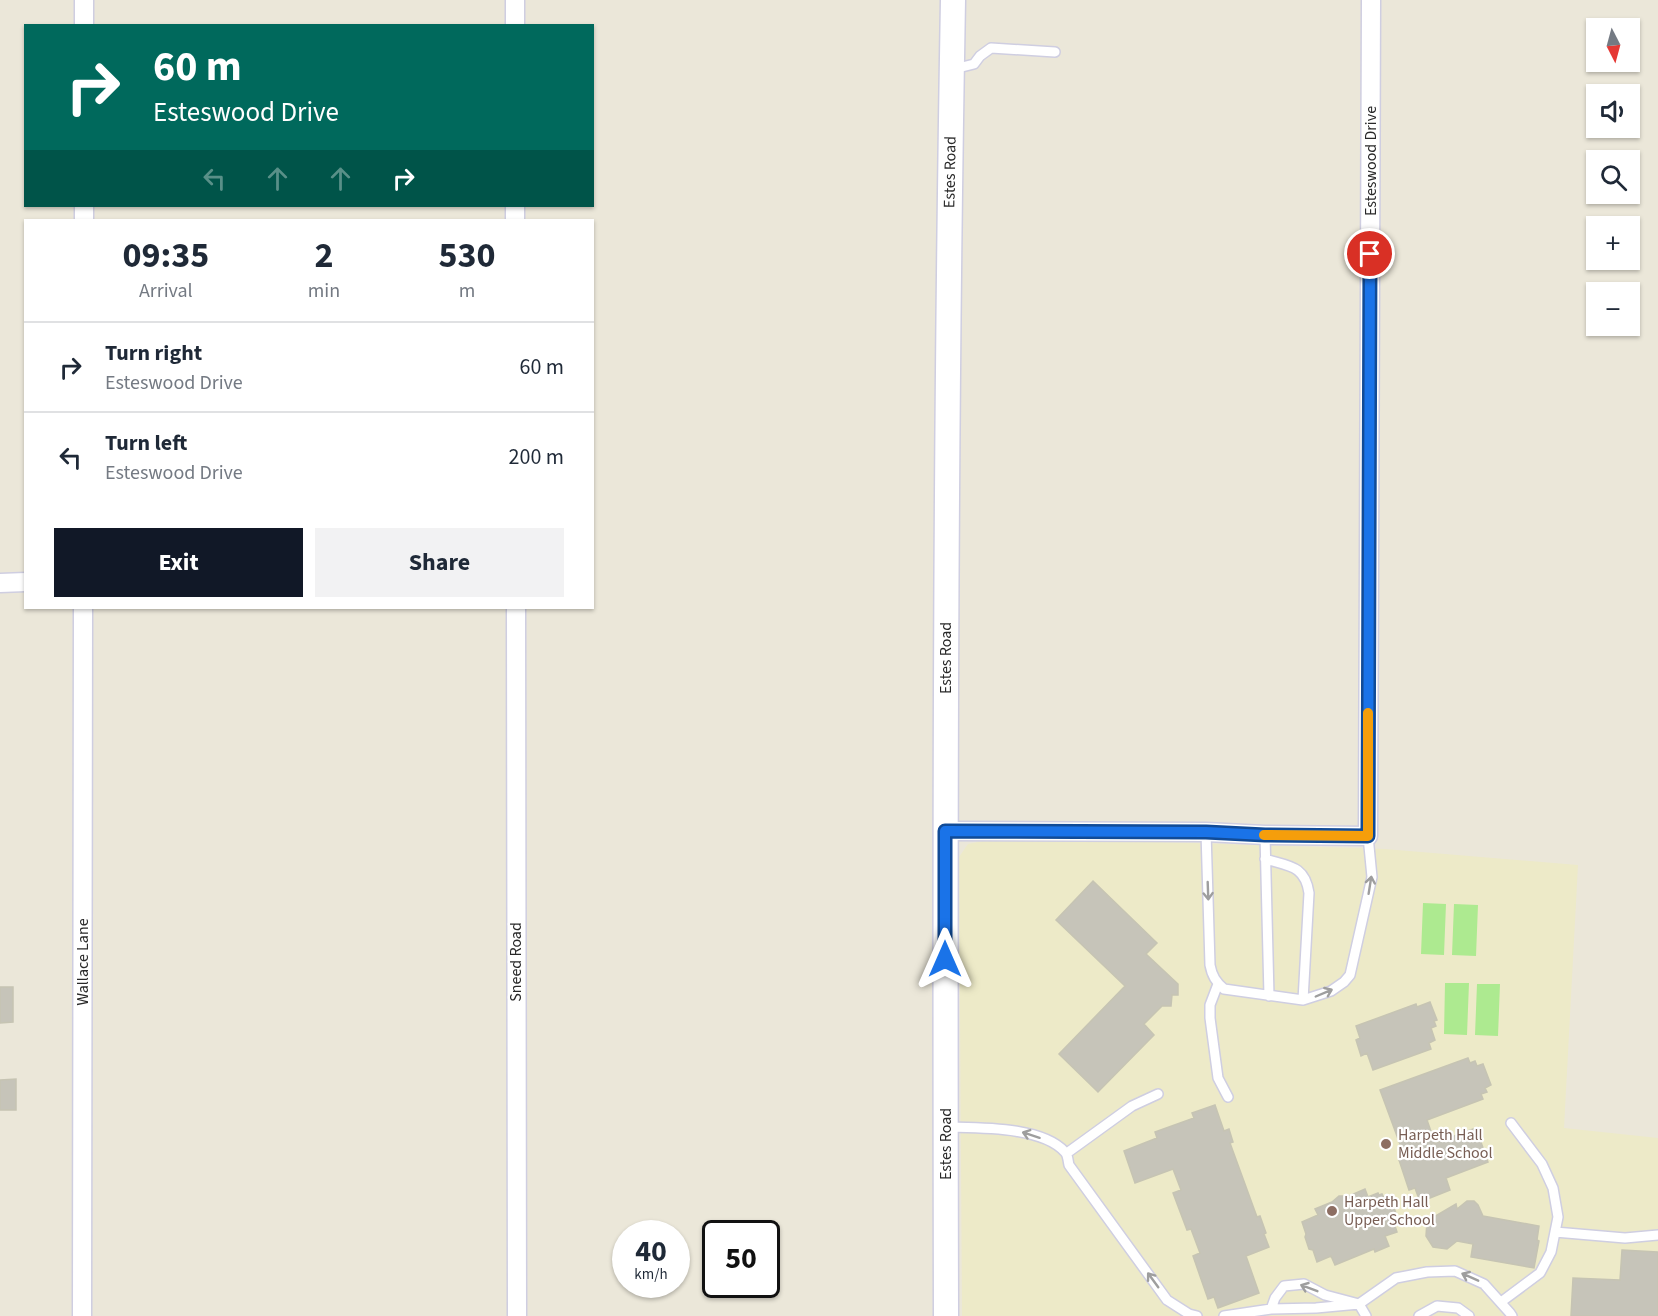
<!DOCTYPE html>
<meta charset="utf-8">
<style>
body{margin:0;font-family:"Source Sans 3",sans-serif;background:#f2f2f3;color:#1f2937;height:100vh;display:flex;flex-direction:column;font-size:22px;white-space:nowrap}
*{box-sizing:border-box;margin:0}
p{font-size:20px;color:#747a83}
.icon{flex:none;width:33px;height:33px;fill:none;stroke:currentColor;stroke-width:2;stroke-linecap:round;stroke-linejoin:round}
.map{position:relative;flex:1;overflow:hidden}
.drawer{position:absolute;left:24px;top:219px;width:570px;height:390px;display:flex;flex-direction:column;background:#fff;border-radius:0px;box-shadow:0 2px 4px #0004}
.drawer>*{flex:none}
.hud{position:absolute;left:24px;top:24px;width:570px;height:183px;border-radius:0px;box-shadow:0 2px 4px #0004;background:#00695c;color:#fff;overflow:hidden}
.needle{width:39px;rotate:174deg}
.controls{position:absolute;left:1586px;top:18px;display:grid;gap:12px}
.controls a{display:grid;place-items:center;width:54px;height:54px;border-radius:0px;background:#fff;box-shadow:0 2px 4px #0004;font-size:30px}
.speed{position:absolute;left:612px;top:1220px;display:flex;gap:12px;font-size:30px;font-weight:700;text-align:center}
.speed>*{display:grid;place-content:center;width:78px;height:78px;border-radius:50%;background:#fff;box-shadow:0 2px 4px #0004;line-height:1}
.speed small{font-size:15px;font-weight:400}
.speed .limit{border:3px solid #111;border-radius:9px;background:#fff;color:#111}
.pin{position:absolute;display:grid;place-items:center;width:51px;height:51px;color:#fff;margin:-26px;border:3px solid #fff;border-radius:50%;box-shadow:0 2px 6px #0007}
.me{position:absolute;width:66px;margin:-33px;rotate:0deg;stroke-linejoin:round;filter:drop-shadow(0 0 4px #0008)}
.turn{display:flex;align-items:center;gap:21px;height:126px;padding:0 30px;font-size:27px}
.turn .icon{width:78px;height:78px;stroke-width:2.5}
.turn b{display:block;font-size:42px;line-height:51px}
.lanes{display:flex;align-items:center;height:57px;padding:0 30px;background:#0003;justify-content:center;gap:30px;direction:ltr}
.lanes .off{opacity:.35}
.eta{display:flex;justify-content:space-evenly;align-items:center;height:102px;text-align:center}
.eta b{font-size:36px;font-weight:700;line-height:42px}
.button{display:flex;gap:12px;margin-top:auto;padding:12px 30px}
.button a{flex:1;height:69px;border-radius:0px;background:#111827;color:#fff;font-size:24px;font-weight:700;line-height:69px;text-align:center}
.button a+a{background:#f2f2f3;color:#1f2937}
ul{padding:0;list-style:none}
li{display:flex;align-items:center;gap:18px;height:90px;padding:0 30px;border-top:2px solid #e0e1e3}
li div{flex:1}
li b{display:block;font-size:22px}
li em{font-style:normal}
.map>svg:first-child{display:block}
.education{fill:#edeac8}
.pitch{fill:#adea90}
.building{fill:#c6c4b9;stroke:#c6c4b3;stroke-width:1.5}
.lines{fill:none;stroke-linecap:round;stroke-linejoin:round}
.lane-casing{stroke:#cfcee1;stroke-width:12}
.street-casing{stroke:#cfcee1;stroke-width:21}
.secondary-casing{stroke:#cfcee1;stroke-width:27}
.lane{stroke:#fff;stroke-width:9}
.street{stroke:#fff;stroke-width:18}
.secondary{stroke:#fff;stroke-width:24}
.oneway{stroke:#9e9e9e}
.route-casing{stroke:#114b97;stroke-width:15}
.route{stroke:#1a73e8;stroke-width:10}
.slow{stroke:#f59e0b;stroke-width:10}
.education-dot{fill:#8d6e63;stroke:#fff;stroke-width:2}
.labels{text-anchor:middle;dominant-baseline:central;stroke-width:4.5;stroke-linejoin:round;paint-order:stroke}
.street-label{font-size:16px;fill:#282828;stroke:#fff}
.education-label{font-size:16px;fill:#785e54;stroke:#fff;text-anchor:start}
</style>
<div class="map">
<svg width="1658" height="1316" viewBox="0 0 1658 1316">
<rect width="100%" height="100%" fill="#ebe7d9"/>
<path class="education" d="M993,839h72l320,10 193,16 -14,263 94,10v178h-696l-3,-459 9,-13z"/>
<path class="pitch" d="M1423,903l23,1 -2,51 -23,-1z
M1454,904l24,1 -2,51 -24,-1z
M1445,983h24l-2,52 -23,-1z
M1477,984h23l-2,52 -23,-1z"/>
<path class="building" d="M1093,881l64,62 -11,11 32,30v11h-6l-1,11h-9l-18,18 10,11 -56,57 -39,-38 66,-68 -69,-66z
M0,987h13v35l-13,1z
M1430,1002l7,18 -3,1 2,5 -5,2 4,12 -6,3 2,6 -58,21 -6,-17 -6,3 -5,-16 4,-2 -4,-12 60,-22 1,3z
M1468,1058l2,5 5,-2 2,5 6,-2 8,21 -6,3 2,4 -6,2 2,5 -56,21 8,23 41,-15 12,34 -42,16 4,12 -30,12 -5,-14 -6,2 -11,-33 6,-2 -24,-65z
M16,1079v31h-16v-30z
M1215,1105l9,26 5,-2 4,13 -3,1 27,74 3,-1 6,17 -2,1 5,13 -23,9 13,37 -41,15 -4,-11 -6,2 -15,-43 7,-3 -9,-24 -4,1 -14,-37 8,-3 -8,-21 -38,14 -11,-32 33,-13 -2,-6 39,-14 -2,-5z
M1365,1189l3,8 10,-4 1,2 3,-1 4,8 7,3 4,11 -3,7 3,9 -12,4 4,10 -14,6 -1,-3 -39,16 -4,-9 -14,6 -4,-12 -4,-1 -4,-12 1,-3 -4,-12 16,-7 -3,-6 17,-7 7,-6h10z
M1467,1201h7l4,4 5,11 56,10 -2,14 2,1 -5,27 -63,-11 2,-13 -16,-3 -10,8 -14,-2 -7,-11 1,-15 29,-17 1,5z
M1622,1250l36,2v64h-87l2,-38 47,2z"/>
<g class="lines">
<g class="lane-casing">
<path id="lane" d="M954,69l20,-5 6,-8 11,-8 64,4
M1206,832l4,133c2,11 6,17 14,24l79,11 28,-9 13,-9 6,-7 22,-98 -4,-41
M1265,835l4,161
M1265,859c23,7 40,6 44,34l-6,107
M1218,984l-8,21v13l8,60 10,19
M946,1127c32,1 96,-1 119,25 3,3 3,9 4,13l98,135 22,14 8,2
M1067,1153l65,-47 26,-12
M1555,1232l70,6 33,-3
M1501,1302l39,-29 11,-21 7,-35 -5,-29 -11,-24 -31,-41
M1271,1309l4,-11 9,-12 20,-2 21,11 34,9 7,12
M1224,1316l47,-7 45,-1 43,-4 37,-26 31,-6 28,-1 29,13 26,29 2,3
M1419,1316l18,-10 21,2 11,8"/>
</g>
<g class="street-casing">
<path id="street" d="M84,26v-26
M515,26v-26
M84,220v-14
M515,220v-14
M0,583l26,-1
M516,608l1,708
M945,831l261,1 59,3 103,1 3,-836
M82,1316l1,-708"/>
</g>
<g class="secondary-casing">
<path id="secondary" d="M946,1316c-1,-439 -1,-877 7,-1316"/>
</g>
<use href="#lane" class="lane"/>
<use href="#street" class="street"/>
<use href="#secondary" class="secondary"/>
</g>
<defs><path id="oneway-shaft" d="M-6 0H5M1.5-3L5.5 0L1.5 3" fill="none" stroke-width="1.6" stroke-linecap="round" stroke-linejoin="round" transform="scale(1.5)"/></defs>
<g class="oneway">
<use href="#oneway-shaft" transform="translate(1370 885) rotate(-81)"/>
<use href="#oneway-shaft" transform="translate(1208 891) rotate(88)"/>
<use href="#oneway-shaft" transform="translate(1324 993) rotate(-23)"/>
<use href="#oneway-shaft" transform="translate(1031 1135) rotate(-162)"/>
<use href="#oneway-shaft" transform="translate(1470 1277) rotate(-156)"/>
<use href="#oneway-shaft" transform="translate(1153 1280) rotate(-126)"/>
<use href="#oneway-shaft" transform="translate(1309 1288) rotate(-159)"/>
</g>
<g class="lines">
<g class="route-casing">
<path id="route" d="M945,959v-128l261,1 59,3 103,1 2,-582"/>
</g>
<use href="#route" class="route"/>
<path class="slow" d="M1264,835l104,1v-123"/>
</g>
<g class="education-dot">
<circle cx="1386" cy="1144" r="6"/>
<circle cx="1332" cy="1211" r="6"/>
</g>
<g class="labels">
<g class="street-label">
<text transform="translate(1371 161) rotate(-90)">Esteswood Drive</text>
<text transform="translate(950 172) rotate(-89)">Estes Road</text>
<text transform="translate(946 658) rotate(-90)">Estes Road</text>
<text transform="translate(83 962) rotate(-90)">Wallace Lane</text>
<text transform="translate(516 962) rotate(-90)">Sneed Road</text>
<text transform="translate(946 1144) rotate(-90)">Estes Road</text>
</g>
<g class="education-label">
<text x="1398" y="1135">Harpeth Hall<tspan x="1398" dy="18">Middle School</tspan></text>
<text x="1344" y="1202">Harpeth Hall<tspan x="1344" dy="18">Upper School</tspan></text>
</g>
</g>
</svg>
<div class="controls">
<a><svg class="needle" viewBox="-14 -14 28 28"><path d="M0-13l5 13h-10z" fill="#e53935"/><path d="M0 13l5-13h-10z" fill="#747a83"/></svg></a>
<a><svg class="icon" aria-label="sound" viewBox="0 0 24 24"><path d="M4 9h4l5-4v14l-5-4H4zM17 9q2 3 0 6"/></svg></a>
<a><svg class="icon" aria-label="search" viewBox="0 0 24 24"><circle cx="10" cy="10" r="6"/><path d="M15 15l6 6"/></svg></a>
<a>+</a>
<a>−</a>
</div>
<div class="speed"><div>40<small>km/h</small></div><div class="limit">50</div></div>
<div class="pin" style="left:1370px;top:254px;background:#d93025"><svg class="icon" aria-label="arrive" viewBox="0 0 24 24"><path d="M6 21V4h12l-3 4 3 4H6"/></svg></div>
<svg class="me" style="left:945px;top:959px" viewBox="-20 -20 40 40"><path d="M0-17L14 15 0 8-14 15z" fill="#1a73e8" stroke="#fff" stroke-width="4"/></svg>
<div class="hud">
<div class="turn"><svg class="icon" aria-label="right" viewBox="0 0 24 24"><path d="M7 20v-9h11M14 6l5 5-5 5"/></svg><div><b>60 m</b>Esteswood Drive</div></div>
<div class="lanes"><svg class="icon off" aria-label="left" viewBox="0 0 24 24"><path d="M17 20v-9H6M10 6l-5 5 5 5"/></svg><svg class="icon off" aria-label="ahead" viewBox="0 0 24 24"><path d="M12 20V5M6 11l6-6 6 6"/></svg><svg class="icon off" aria-label="ahead" viewBox="0 0 24 24"><path d="M12 20V5M6 11l6-6 6 6"/></svg><svg class="icon" aria-label="right" viewBox="0 0 24 24"><path d="M7 20v-9h11M14 6l5 5-5 5"/></svg></div>
</div>
<section class="drawer">
<div class="eta">
<div><b>09:35</b><p>Arrival</p></div>
<div><b>2</b><p>min</p></div>
<div><b>530</b><p>m</p></div>
</div>
<ul>
<li><svg class="icon" aria-label="right" viewBox="0 0 24 24"><path d="M7 20v-9h11M14 6l5 5-5 5"/></svg><div><b>Turn right</b><p>Esteswood Drive</p></div><em>60 m</em></li>
<li><svg class="icon" aria-label="left" viewBox="0 0 24 24"><path d="M17 20v-9H6M10 6l-5 5 5 5"/></svg><div><b>Turn left</b><p>Esteswood Drive</p></div><em>200 m</em></li>
</ul>
<div class="button"><a>Exit</a><a>Share</a></div>
</section>
</div>
